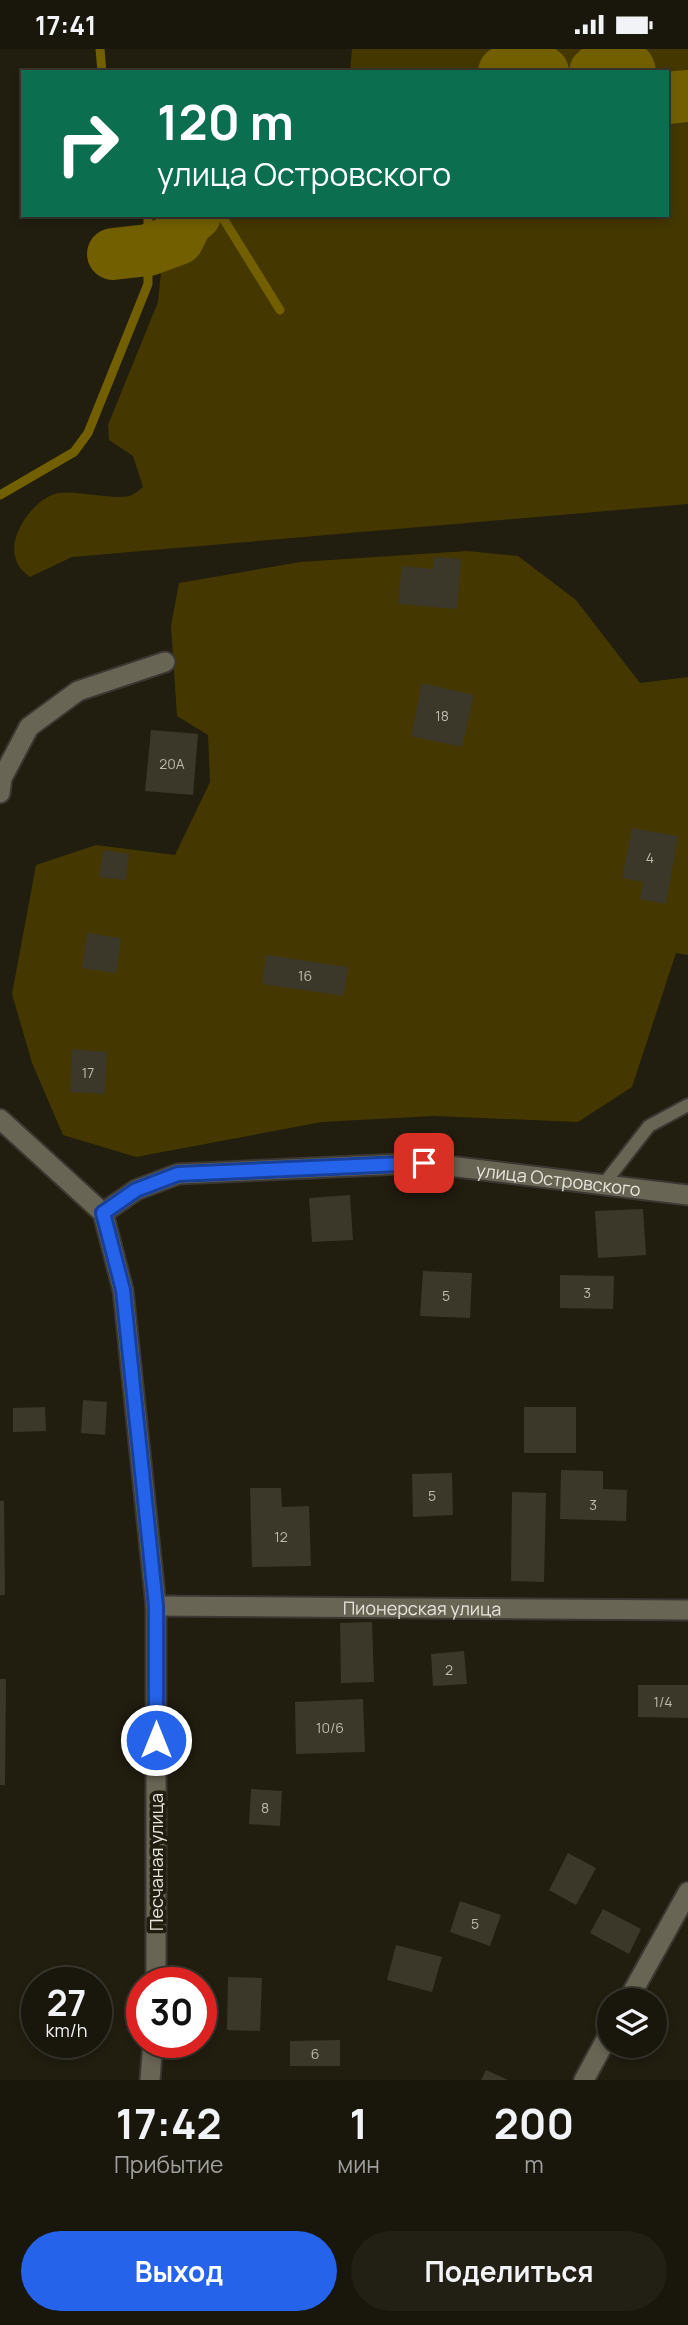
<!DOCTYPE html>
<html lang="ru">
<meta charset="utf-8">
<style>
body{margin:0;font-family:Manrope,sans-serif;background:#221f14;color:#f1f3f6;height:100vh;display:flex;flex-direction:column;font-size:26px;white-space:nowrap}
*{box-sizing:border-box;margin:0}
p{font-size:23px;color:#9f9f9d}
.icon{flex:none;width:38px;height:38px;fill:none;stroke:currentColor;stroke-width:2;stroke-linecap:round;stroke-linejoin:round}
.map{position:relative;height:2031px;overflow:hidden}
.drawer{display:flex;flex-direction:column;background:#19160b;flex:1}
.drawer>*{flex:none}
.top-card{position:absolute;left:21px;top:21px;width:648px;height:147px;border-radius:0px;box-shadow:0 4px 10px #0003,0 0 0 2px #37352c;background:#0b6e4f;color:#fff;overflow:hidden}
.tools{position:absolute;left:597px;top:1939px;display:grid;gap:14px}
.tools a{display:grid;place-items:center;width:70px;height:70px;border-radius:50%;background:#19160b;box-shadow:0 4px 10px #0003,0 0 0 2px #37352c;font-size:35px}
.speed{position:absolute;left:21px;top:1918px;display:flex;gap:14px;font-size:35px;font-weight:700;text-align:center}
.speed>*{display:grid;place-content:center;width:91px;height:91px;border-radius:50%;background:#19160b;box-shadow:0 4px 10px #0003,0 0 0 2px #37352c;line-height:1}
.speed small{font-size:18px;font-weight:400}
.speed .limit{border:10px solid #d22;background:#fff;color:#111}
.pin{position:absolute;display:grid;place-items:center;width:60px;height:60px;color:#fff;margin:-30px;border-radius:14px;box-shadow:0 4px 10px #0006}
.me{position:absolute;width:77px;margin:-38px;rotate:0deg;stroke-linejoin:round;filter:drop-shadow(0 0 5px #0008)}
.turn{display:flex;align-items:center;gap:24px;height:147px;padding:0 21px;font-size:32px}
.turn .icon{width:91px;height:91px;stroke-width:2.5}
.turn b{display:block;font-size:49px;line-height:60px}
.eta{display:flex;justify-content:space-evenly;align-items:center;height:119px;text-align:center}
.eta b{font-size:42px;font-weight:700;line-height:49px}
.button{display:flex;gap:14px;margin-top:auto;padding:14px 21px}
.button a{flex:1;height:80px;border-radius:42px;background:#2563eb;color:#fff;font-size:28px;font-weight:700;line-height:80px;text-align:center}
.button a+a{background:#221f14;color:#f1f3f6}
.status{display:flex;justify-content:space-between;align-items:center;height:49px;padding:0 35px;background:#19160b;direction:ltr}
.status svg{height:19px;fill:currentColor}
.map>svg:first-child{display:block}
.green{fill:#443800}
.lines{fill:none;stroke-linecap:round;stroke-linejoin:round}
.stream{stroke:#725f00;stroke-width:9}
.river{stroke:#725f00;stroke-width:52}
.building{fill:#3c3829}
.service-casing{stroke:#3a3830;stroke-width:16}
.minor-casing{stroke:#3a3830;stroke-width:23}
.service{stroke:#696555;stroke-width:12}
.minor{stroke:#696555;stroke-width:19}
.route-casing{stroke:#184099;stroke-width:18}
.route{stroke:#2563eb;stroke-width:12}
.labels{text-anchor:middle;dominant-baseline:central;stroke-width:7;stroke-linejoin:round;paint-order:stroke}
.number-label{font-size:14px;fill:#bcb9ae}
.street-label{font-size:18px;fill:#e6e4db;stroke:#211d0f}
</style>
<div class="status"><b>17:41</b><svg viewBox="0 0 49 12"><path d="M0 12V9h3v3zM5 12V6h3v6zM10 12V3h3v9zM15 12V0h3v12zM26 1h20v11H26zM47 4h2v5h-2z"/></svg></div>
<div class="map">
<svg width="688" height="2031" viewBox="0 0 688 2031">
<rect width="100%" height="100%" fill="#211d0f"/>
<path class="green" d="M352,0h336v455l-616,53 -42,20c-8,-6 -13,-11 -15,-21 -6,-23 20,-58 43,-63 19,-3 53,7 71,3 5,-1 10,-6 14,-9l-10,-31 -24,-16 -1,-15 50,-123 3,-30 -6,-15 6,-42h506v-143h-317z
M467,502l51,5 58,44 64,83 48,-6v278l-12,-2 -44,134 -54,35 -145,-6 -111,6 -186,35 -73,-22 -31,-72 -20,-69 24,-129 60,-20 79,10 35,-73 -2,-47 -31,-19 -6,-90 8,-43 121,-21z"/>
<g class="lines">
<path class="stream" d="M100,0l2,23
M221,166l59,95
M0,446l74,-43 14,-19 60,-149v-69"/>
<path class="river" d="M504,23l22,-8 17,8
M595,23l11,-9 23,6 1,3
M667,49l21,-2
M113,205l35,-4 30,-11 9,-18 8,-6"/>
</g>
<path class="building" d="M434,508l27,2 -4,50 -59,-5 4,-38 31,3z
M422,634l52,12 -12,52 -51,-11z
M151,681l47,4 -5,61 -48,-4z
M632,779l46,8 -12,68 -26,-5 3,-17 -21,-4z
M103,801l26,4 -3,26 -27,-3z
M87,884l34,5 -5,35 -34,-5z
M266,906l82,12 -4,29 -82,-12z
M72,1000l35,3 -2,42 -35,-2z
M350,1146l3,45 -41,2 -3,-44z
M643,1160l3,46 -48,3 -3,-47z
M423,1222l49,2 -2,45 -50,-2z
M560,1226l54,1 -1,33 -53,-1z
M83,1351l24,2 -2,33 -24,-2z
M45,1358l1,24 -33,1v-24z
M524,1358h52v46h-52z
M561,1421l42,1v18l24,1 -1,31 -66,-2z
M452,1424l1,42 -40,2 -1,-43z
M250,1439h31l1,19 27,-1 2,60 -59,1z
M512,1443l34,1 -2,89 -33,-1z
M0,1452h4l1,94h-5z
M372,1573l2,60 -33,1 -1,-60z
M464,1602l3,33 -34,2 -2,-32z
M0,1630h6l-1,106h-5z
M638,1636h50v33l-50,-1z
M363,1650l2,53 -69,2 -1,-52z
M251,1740l31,2 -2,35 -31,-2z
M568,1804l28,15 -20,37 -27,-15z
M460,1852l41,14 -11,31 -40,-14z
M603,1860l38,20 -12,25 -39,-21z
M396,1896l46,12 -10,35 -45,-12z
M228,1928l34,1 -2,53 -33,-1z
M340,1991v26h-50v-25z
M486,2021l22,10h-27z"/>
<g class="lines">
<g class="service-casing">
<path id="service" d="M603,1136l46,-59 39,-21"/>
</g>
<g class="minor-casing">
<g id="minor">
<path d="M0,744l2,-15 27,-51 49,-36 87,-29"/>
<path d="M0,1070l103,94 20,77 33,316v377"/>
<path id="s1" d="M103,1164l33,-23 42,-16 246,-11 264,32"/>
<path id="s2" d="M156,1557l532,4"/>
<path d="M628,1951l60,-108"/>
<path d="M150,2031l3,-38"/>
<path d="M584,2031l25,-46"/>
</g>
</g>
<use href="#service" class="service"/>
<use href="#minor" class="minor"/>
</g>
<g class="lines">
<g class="route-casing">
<path id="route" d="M156,1691v-134l-33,-316 -20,-77 33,-23 42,-16 246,-11"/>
</g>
<use href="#route" class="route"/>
</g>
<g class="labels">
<g class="number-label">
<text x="442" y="666">18</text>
<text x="172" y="714">20А</text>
<text x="650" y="808">4</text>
<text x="305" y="926">16</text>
<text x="88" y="1023">17</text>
<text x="587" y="1243">3</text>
<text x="446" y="1246">5</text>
<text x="432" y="1446">5</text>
<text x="593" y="1455">3</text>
<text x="281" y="1487">12</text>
<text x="449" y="1620">2</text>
<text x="663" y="1652">1/4</text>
<text x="330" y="1678">10/6</text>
<text x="265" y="1758">8</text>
<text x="475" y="1874">5</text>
<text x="315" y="2004">6</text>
</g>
<g class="street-label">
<text stroke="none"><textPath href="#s1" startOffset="467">улица Островского</textPath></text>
<text stroke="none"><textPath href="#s2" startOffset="266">Пионерская улица</textPath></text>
<text transform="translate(156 1813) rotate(-90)">Песчаная улица</text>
</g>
</g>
</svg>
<div class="tools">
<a><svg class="icon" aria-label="layers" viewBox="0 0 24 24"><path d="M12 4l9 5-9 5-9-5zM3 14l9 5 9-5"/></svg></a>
</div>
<div class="speed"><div>27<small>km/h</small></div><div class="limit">30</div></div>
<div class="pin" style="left:424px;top:1114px;background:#d93025"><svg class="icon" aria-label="arrive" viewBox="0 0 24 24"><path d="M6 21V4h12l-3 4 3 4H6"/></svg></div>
<svg class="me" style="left:156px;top:1691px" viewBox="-20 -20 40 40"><circle r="17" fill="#2563eb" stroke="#fff" stroke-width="3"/><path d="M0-11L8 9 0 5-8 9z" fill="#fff"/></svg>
<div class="top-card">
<div class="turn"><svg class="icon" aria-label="right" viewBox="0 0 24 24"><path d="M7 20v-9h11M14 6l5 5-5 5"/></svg><div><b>120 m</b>улица Островского</div></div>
</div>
</div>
<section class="drawer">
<div class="eta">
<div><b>17:42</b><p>Прибытие</p></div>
<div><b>1</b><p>мин</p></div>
<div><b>200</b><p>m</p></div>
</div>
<div class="button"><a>Выход</a><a>Поделиться</a></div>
</section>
